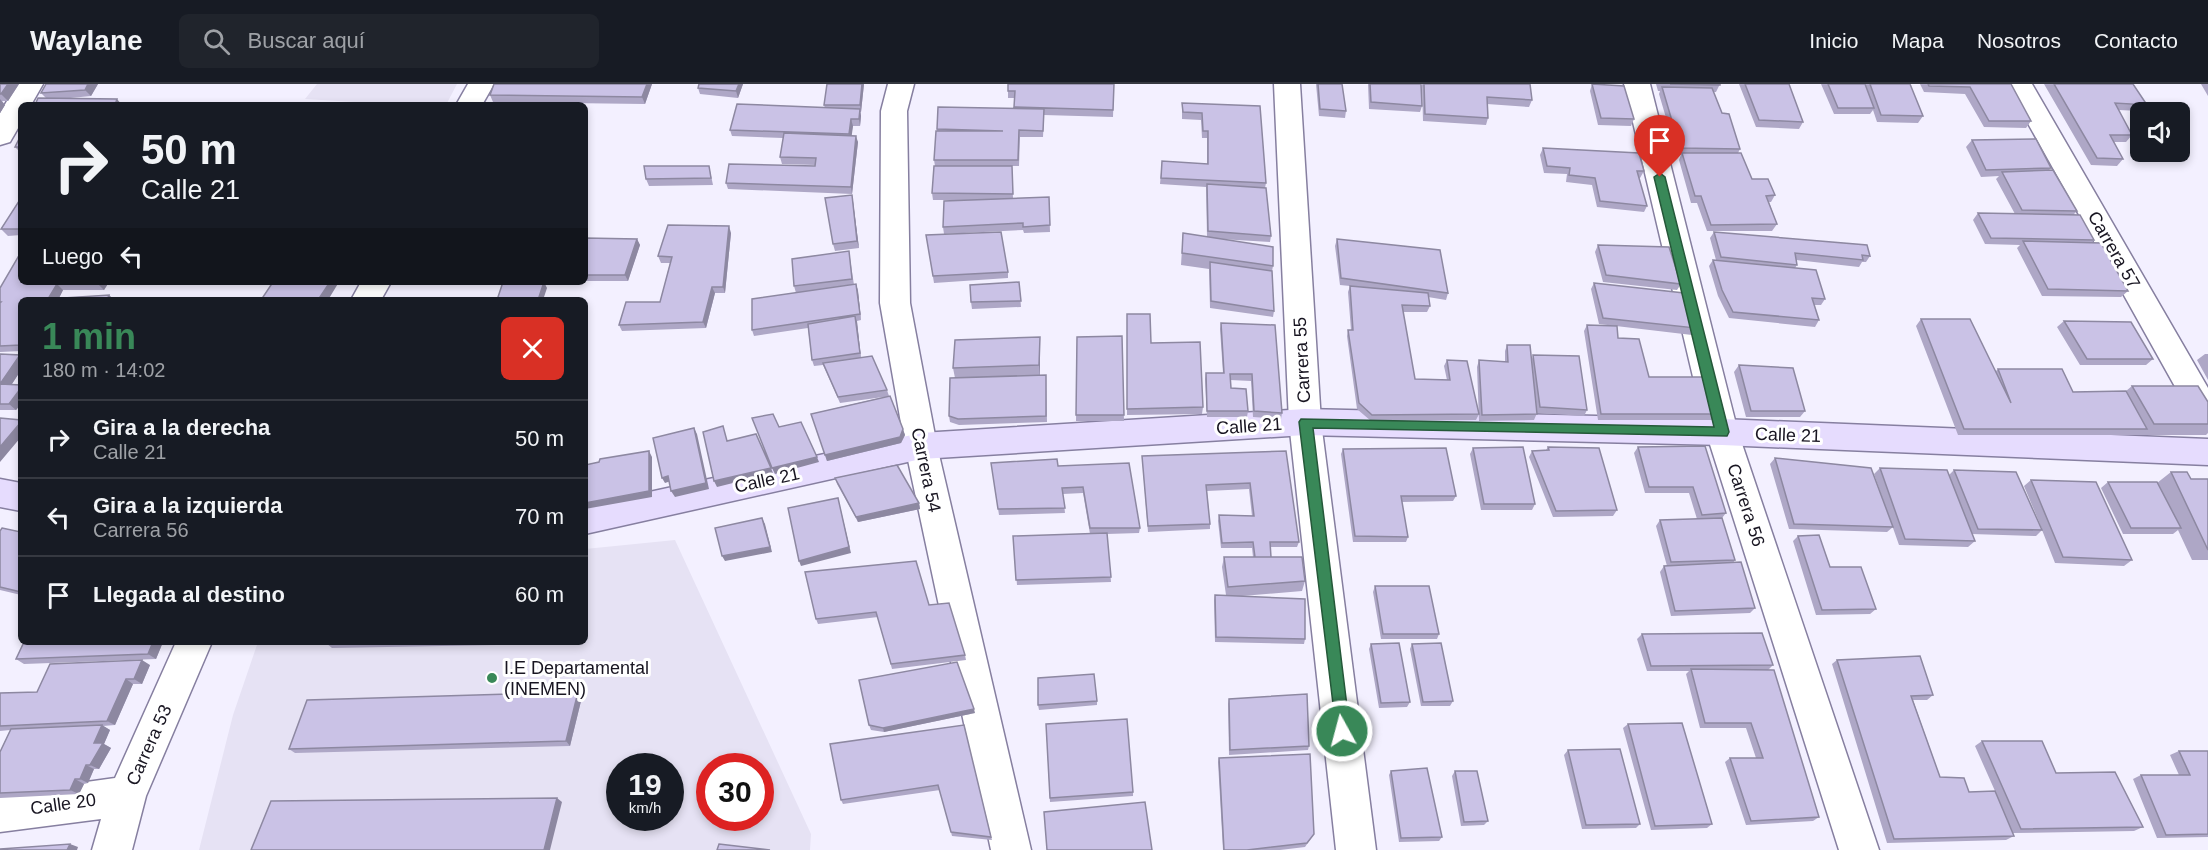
<!DOCTYPE html>
<html lang="es">
<meta charset="utf-8">
<style>
body{margin:0;font-family:Arial,sans-serif;background:#20242c;color:#f1f3f6;height:100vh;display:flex;flex-direction:column;font-size:22px;white-space:nowrap}
*{box-sizing:border-box;margin:0}
p{font-size:20px;color:#9ea1a6}
.icon{flex:none;width:33px;height:33px;fill:none;stroke:currentColor;stroke-width:2;stroke-linecap:round;stroke-linejoin:round}
.map{position:relative;flex:1;overflow:hidden}
.side{position:absolute;left:18px;top:213px;width:570px;height:348px;display:flex;flex-direction:column;background:#171b24;border-radius:9px;box-shadow:0 3px 9px #0003}
.side>*{flex:none}
.hud{position:absolute;left:18px;top:18px;width:570px;height:183px;border-radius:9px;box-shadow:0 3px 9px #0003;background:#171b24;color:#f1f3f6;overflow:hidden}
.fabs{position:absolute;left:2130px;top:18px;display:grid;gap:12px}
.fabs a{display:grid;place-items:center;width:60px;height:60px;border-radius:9px;background:#171b24;box-shadow:0 3px 9px #0003;font-size:30px}
.speed{position:absolute;left:606px;top:669px;display:flex;gap:12px;font-size:30px;font-weight:700;text-align:center}
.speed>*{display:grid;place-content:center;width:78px;height:78px;border-radius:50%;background:#171b24;box-shadow:0 3px 9px #0003;line-height:1}
.speed small{font-size:15px;font-weight:400}
.speed .limit{border:9px solid #d22;background:#fff;color:#111}
.pin{position:absolute;display:grid;place-items:center;width:51px;height:51px;color:#fff;margin:-62px -26px;border-radius:50% 50% 50% 0;rotate:-45deg;box-shadow:0 0 6px #0007}
.pin .icon{rotate:45deg}
.me{position:absolute;width:66px;margin:-33px;rotate:353deg;stroke-linejoin:round;filter:drop-shadow(0 0 4px #0008)}
.turn{display:flex;align-items:center;gap:21px;height:126px;padding:0 24px;font-size:27px}
.turn .icon{width:78px;height:78px;stroke-width:2.5}
.turn b{display:block;font-size:42px;line-height:51px}
.then{display:flex;align-items:center;height:57px;padding:0 24px;background:#0003;gap:12px;font-size:22px}
.round{display:grid;place-items:center;flex:none;width:63px;height:63px;border-radius:9px;background:#20242c}
.head{display:flex;align-items:center;justify-content:space-between;height:102px;padding:0 24px}
h1{font-size:36px;font-weight:700;line-height:45px;color:#398858}
ul{padding:0;list-style:none}
li{display:flex;align-items:center;gap:18px;height:78px;padding:0 24px;border-top:2px solid #363941}
li div{flex:1}
li b{display:block;font-size:22px}
li em{font-style:normal}
header{display:flex;align-items:center;gap:36px;box-sizing:border-box;height:84px;padding:0 30px;background:#171b24;border-bottom:2px solid #363941}
header strong{font-size:28px}
nav{display:flex;gap:33px;margin-inline-start:auto;font-size:21px}
.search{width:420px;height:54px;background:#20242c;display:flex;align-items:center;gap:15px;box-sizing:border-box;padding:0 21px;border-radius:9px;color:#9ea1a6;font-size:22px}
.map>svg:first-child{display:block}
.built{fill:#e6e2f4;fill-rule:evenodd}
.lines{fill:none;stroke-linecap:round;stroke-linejoin:round}
.street-casing{stroke:#867fa0;stroke-width:3}
.secondary-casing{stroke:#867fa0;stroke-width:3}
.street{fill:#fff;fill-rule:evenodd}
.secondary{fill:#e6dcfe;fill-rule:evenodd}
.wall{fill:#aea7c6}
.shaded-wall{fill:#8d88a1}
.building{fill:#cac2e6;stroke:#8d88a1;stroke-width:1.5}
.route{fill:#398858;stroke:#255839;stroke-width:1.5}
.poi-dot{fill:#398858;stroke:#fff;stroke-width:2}
.labels{text-anchor:middle;dominant-baseline:central;stroke-width:6;stroke-linejoin:round;paint-order:stroke}
.street-label{font-size:18px;fill:#181521;stroke:#fff}
.poi-label{font-size:18px;fill:#181521;stroke:#fff;text-anchor:start}
</style>
<header>
<strong>Waylane</strong>
<div class="search"><svg class="icon" aria-label="search" viewBox="0 0 24 24"><circle cx="10" cy="10" r="6"/><path d="M15 15l6 6"/></svg>Buscar aquí</div>
<nav><a>Inicio</a><a>Mapa</a><a>Nosotros</a><a>Contacto</a></nav>
</header>
<div class="map">
<svg width="2208" height="766" viewBox="0 0 2208 766">
<rect width="100%" height="100%" fill="#f3f0ff"/>
<path class="built" d="M317,0h140l-11,21h-41l-100,-6z
M675,456l136,294 -1,16h-611l34,-135 25,-73h327v-93zM620,682h50v52h-50zM710,682h50v52h-50z"/>
<g class="lines">
<g class="street-casing">
<path id="street" d="M17,0h26l-12,21h-10v18l-11,19 -10,3v-32z
M468,0h26l-12,21h-26z
M888,0h26l-7,27 3,192 27,143 94,404h-40l-86,-404 -25,-143 1,-192z
M1274,0h26l21,338 55,428h-40l-47,-428z
M1624,0h26l88,348 141,418h-40l-133,-418z
M2006,0h26l176,304v42l-11,-4z
M361,198h30l-10,18h-30z
M176,558h36l-66,154 -14,54h-40l9,-31 -101,13v-38l115,-16z"/>
</g>
<g class="secondary-casing">
<path id="secondary" d="M1305,325l417,10 486,20v26l-486,-20 -417,-10 -384,24 -336,75v-28l336,-73z
M0,395l21,4v28l-21,-4z"/>
</g>
<use href="#street" class="street"/>
<use href="#secondary" class="secondary"/>
</g>
<path class="wall" d="M0,0h19l-11,17h-6l3,4 -5,8z
M46,0h52l-7,12 -31,3 -14,-1 -5,-5z
M652,0l-7,20 -152,-2 -3,-7z
M699,0h44l-5,14 -38,-4 -2,-6z
M827,0h37l-3,28h-1l1,4 -1,10h-7l-2,9 7,7 -6,52 -124,-5 -2,-6 89,-17v-1l-33,-1 -2,-7 3,-19 -51,-2 -2,-6 95,-22 -1,-3z
M1114,0l-1,33 -69,-2 -1,22h-23l-1,29h-7l1,33 36,-2 1,35 -26,1 -1,-3 -79,4 -1,-7 29,-27h-39l-1,-7 3,-27 -1,-6 3,-31 77,-20 1,-11h-7v-7z
M1316,0h26l4,27 -1,7 -26,-2z
M1368,0h53l1,22 -2,6 -51,-3z
M1422,0h108l2,16 -3,7 -42,-3 1,14 -2,7 -63,-4z
M1592,0l42,35 -3,7 -33,-1 -8,-34z
M1656,0h64l-4,8h-3l9,21 18,36 -2,4 14,26 23,16 -4,7h-2l8,22 -5,7h-65l-10,-28h-6l-12,-43 2,-5h-4l-18,-61 1,-3h-2z
M1739,0h50l14,38 -4,7 -43,-2z
M1821,0h89l13,32 -5,7 -41,-1 -4,-12 -3,4h-36z
M1920,0h91l20,37 -5,7 -42,-1 -19,-33 -41,-2z
M2044,0h89l14,21 -6,6 -23,-1 14,25 -6,7h-13l10,17 -6,7 -26,-1z
M2201,0h7v12z
M1182,19l78,3 6,77 -1,5 6,48 -1,6 -50,-3 53,27 -1,5 2,40 -1,6 -63,-9 -1,-39 -28,-4 2,-32 24,4 -1,-50 -46,-3 2,-23 45,3v-26h-5l-1,-18 -19,-1z
M21,51v18l-6,-6z
M1972,56l79,28 -2,2 28,41 -3,3 20,26 -3,3 37,48 -7,6 -79,-1 -25,-48 3,-3 -35,-1 -12,-24 5,-7 37,1 -19,-35 3,-3 -18,1 -15,-30z
M1543,64l101,23 -4,7h-1l8,28 -3,6 -47,-5 -5,-22 -26,-3 1,-8 -23,-1 -4,-18z
M709,82l4,19 -64,1 -3,-7z
M852,111l7,53 -24,3 -2,-7z
M21,114v37l-13,1 -7,-7z
M1714,148l156,24 -4,6h-4l-3,5 -63,-7 1,5 -2,3 30,31 -4,6h-7l5,15 -4,7 -86,-9 -11,-22 -9,-30 4,-6h3l-6,-22z
M731,149l-6,60h-10l-9,35 -84,3 -3,-6 41,-23 10,-39h-9l-3,-7z
M926,151l82,37v6l-74,5z
M585,154l52,1 3,6 -12,36h-43z
M1337,155l111,54 -2,7 -18,-3 2,9 -3,6h-24l12,67 32,1 -3,-14 3,-6 32,54 -3,6 -105,1 -14,-12 -10,-73 1,-6h3l-3,-38 2,-6 -10,-1 -5,-39z
M1598,161l83,39 -4,6 -74,-8 -8,-30z
M850,174l4,27 2,-1 2,7 3,29 -4,1 4,37 26,32 2,6 16,39 -4,8 -74,18 -16,-47 72,-17 -43,6 -17,-38 -9,1 -2,-6 -4,-32 -54,8 -2,-6 44,-37 -2,-7z
M21,198h88l-5,8h-41l-4,8 50,-3 5,5h-93v51l-21,1v-64z
M1019,198l2,25 -49,2 -1,-7z
M1594,199l101,45 -3,7 -93,-11 -8,-35z
M1127,230l76,93 -1,7 -75,1z
M1921,235l75,52 2,-2 75,23 53,-1 6,-5 76,16v31l-2,2h-248l-42,-109z
M2064,237l89,38 -7,6h-66l-23,-38z
M1221,239l61,90 -1,6 -28,-2 -2,-36 -21,-1 1,8 17,23 -1,6h-40l-2,-38 1,-6h17l-3,-44z
M1587,241l31,13 31,39 71,37 -4,6h-118l-14,-89z
M1122,252l2,85h-48l1,-84z
M1040,253v39l6,-1 1,47 -88,3 -9,-3 -1,-6 6,-38 -2,-10z
M1507,261l25,14 1,-4 54,55 -3,6 -47,-3 -3,7 -55,1 -2,-54 2,-7 26,2v-11z
M0,270l21,2v14l-9,14 9,1v19l-5,6h-16z
M2205,270h3v26l-11,-20z
M1739,281l66,46 -5,6h-54l-12,-45z
M1705,362l21,67 -4,5 13,42 -2,3 22,45 -5,5 -79,3 -11,-44 4,-6h3l-11,-40 4,-6 37,-1 -8,-26h-44l-11,-40 4,-6z
M1548,363l69,63 -4,6 -60,1 -24,-60 3,-6 14,-1z
M1473,364l62,56 -3,6h-51l-11,-56z
M1343,365l113,47 -3,5 -51,1 6,35 -2,5h-53l-12,-88z
M1286,367l13,91 -2,5h-27l1,10 34,24 -3,10 -60,5 63,43 -1,5 -89,-2 -1,-42 1,-5h11l-4,-28 2,-10h29l-1,-9h-31l-3,-27 1,-6 33,1 -3,-27 -42,2 3,33v5l-62,3 -6,-76z
M1775,374l118,69 -6,5 -98,-3 -19,-65z
M991,379l67,3 82,62 -1,5 -32,1 4,48 -94,3 -4,-49 77,-2 -7,-41 -20,1 2,19 -66,2z
M1880,384l69,7 5,-5 88,59 -18,-43 7,-6 101,80 -8,6 -69,-3 -13,-33 -6,6 -64,-2 3,7 -7,6 -69,-2 -25,-71z
M2171,388l20,7h17v81h-16l-14,-30 -5,4h-50l-22,-46 7,-6 49,1z
M835,394l84,25 1,6 -62,13 -21,-38z
M0,447l21,1v63l-21,-5z
M1798,452l32,31 46,42 -6,5 -54,1 -23,-74z
M1375,502l64,48 -2,5h-56l-8,-47z
M929,521l36,50 1,5 -74,9 -14,-52 -60,7 -2,-5z
M1642,550l131,31 -5,5 51,147 -6,4 -67,4 -21,-63 5,-4h26l-10,-30h-46l-14,-54 3,-3h-42l-10,-32z
M24,558h139l-7,17 -132,5 -8,-5z
M326,558h222v2l-216,4 -6,-5z
M1371,560l39,58 -3,5 -28,1 -10,-59z
M1412,560l41,57 -3,5h-29l-11,-57z
M1837,576l96,35 -6,5h-14l27,77 29,15 26,-1 -20,-45 7,-5 74,32 87,54 -9,4 -121,2 1,3 -8,4 -119,3 -55,-179z
M150,581l-8,19h-9l-18,41 -12,1 7,4 -6,14 7,4 -12,21h-5l-6,14 -4,1 -5,10 -79,4v-46l10,-22 -10,1v-38l37,-1z
M578,608l4,5 -12,49 -275,7 -6,-4z
M1229,615l80,47 -1,4 -79,5 -1,-51z
M1097,617v4l-58,5 -1,-5z
M975,629l-91,19 -13,-2 -2,-5z
M1046,640l87,68v4l-83,6z
M1628,640l84,100 -5,4 -56,2 -28,-102z
M964,641l28,115 -40,-4 -12,-46 -97,14 -2,-4z
M1568,666l72,74 -4,4 -54,1 -18,-74z
M2179,667h29v86l-51,1 -24,-59 8,-4h38l-9,-20z
M1219,674l95,76 -9,13 -25,3h-57l-5,-88z
M1391,687l51,66 -3,4 -40,1 -10,-67z
M1455,687l33,50 -4,4 -23,1 -9,-50z"/>
<path class="shaded-wall" d="M8,0h11l-11,17 -7,-7z
M88,0h10l-7,12 -6,-6z
M647,0h5l-7,20 -3,-7z
M739,0h4l-5,14 -2,-7z
M862,0h2l-3,28 -1,-7z
M0,15l5,6 -5,8z
M117,15l5,6h-7z
M860,25l1,7 -1,10 -1,-7z
M851,35l2,7 -2,15 -2,-7z
M856,52l2,6 -6,52 -1,-7z
M852,111l1,6 6,47 -2,-7z
M729,142l2,7 -6,60 -2,-6z
M637,155l3,6 -12,36 -3,-6z
M99,198h10l-5,8 -6,-6z
M330,198h9l-11,18h-10z
M544,198l3,6 -4,12h-5z
M57,200l6,6 -5,10 -10,-1z
M856,200l2,7 3,29 -1,-6z
M712,203l3,6 -9,35 -3,-6z
M109,211l5,5h-7z
M855,232l2,6 4,37 -1,-6z
M1040,253v40l-1,-12z
M20,271l1,1v14l-13,20 -8,-6z
M21,304v16l-5,6 -7,-6z
M21,338v15l-21,25v-15z
M694,344l3,6 12,55 -34,8 -4,-6z
M903,345l2,6 -4,8 -74,18 -2,-6z
M649,367l3,6v40l-67,12v-6z
M817,373l2,5 -44,12 -3,-6z
M771,384l2,5 -56,14 -3,-6z
M668,392l3,5 -6,2 -3,-5z
M838,414l13,55 -50,13 -2,-5z
M919,419l1,6 -62,13 -2,-5z
M762,434l3,6 7,28 -47,9 -3,-5z
M153,558h10l-7,17 -8,-5z
M142,576l8,5 -8,19 -8,-5z
M126,595l7,5 -18,41 -8,-4z
M578,608l4,5 -12,49 -4,-5z
M974,625l1,4 -91,19 -1,-4z
M102,641l8,5 -6,14 7,4 -12,21 -9,-4 4,-22z
M86,681l8,4 -6,14 -8,-4z
M75,695l9,5 -5,10 -9,-4z
M557,714l5,4 -12,48h-6z
M70,760l8,3 -1,3h-10z"/>
<path class="building" d="M0,0h8l-7,10h-1z
M46,0h42l-3,6 -44,3z
M494,0h153l-5,13 -152,-2z
M699,0h40l-3,7 -38,-3z
M827,0h35l-2,21h-36z
M1008,0h106l-1,26 -99,-3 1,-16h-7z
M1318,0h24l4,27 -26,-2z
M1370,0h51l1,22 -51,-4z
M1424,0h106l2,16 -45,-3 1,21 -63,-4z
M1592,0l32,2 10,33 -33,-1z
M1670,0h50v1z
M1745,0h44l14,38 -44,-2z
M1828,0h37l9,24h-36z
M1870,0h40l13,32 -42,-1z
M1928,0h83l20,37h-42l-19,-34 -41,-1z
M2054,0h79l14,21 -32,-2 17,32h-22l13,24 -26,-1z
M1662,3l50,1 10,25 7,1 11,35 -60,-1z
M38,14l79,1 -2,6h-80z
M1182,19l78,3 6,77 -105,-5 1,-17 46,3v-33h-5l-1,-18 -19,-1z
M737,20l123,5 -1,10h-8l-2,15 -119,-4z
M938,23l106,2 -1,22 -24,-1 -1,30h-84l2,-29h67l-66,-2z
M784,49l72,3 -5,51 -125,-4 3,-19 86,2 1,-8 -36,-1z
M21,51v12h-6z
M2036,55l15,29 -65,2 -14,-30z
M1543,64l96,5 5,18h-7l10,35 -47,-5 -5,-23 -26,-3 1,-7 -23,-2z
M1682,69h59l11,26h16l7,16 -9,1 11,28 -66,1 -10,-29h-6z
M644,82h65l2,12 -65,1z
M934,82h78l1,28 -81,-1z
M2053,86l24,41 -55,-1 -20,-38z
M1207,100l59,4 5,48 -63,-5z
M852,111l5,46 -24,3 -8,-46z
M1049,113l1,28 -27,2v-4l-80,4 1,-26z
M21,114v31h-20z
M1978,129l102,2 14,25 -103,-2z
M668,141l61,1 -6,61h-11l-9,35 -84,3 7,-23h34l12,-45 -14,-1z
M1001,148l7,40 -75,4 -7,-41z
M1714,148l153,13 3,11 -8,-1 1,5 -68,-7 2,12 -76,-8z
M1183,149l90,14v19l-91,-13z
M585,154l52,1 -12,36h-40z
M1337,155l103,11 8,43 -107,-15z
M2023,157l78,2 27,48 -80,-2z
M1598,161l71,2 12,37 -75,-9z
M849,167l3,28 -58,7 -2,-27z
M21,168v30h78l-1,2h-41l-9,15 61,-4 -2,5h-86v45l-21,1v-43l1,-1h-1v-14z
M1713,176l103,10 9,29 -13,-1 7,22 -86,-8 -11,-22z
M1210,178l62,9 2,40 -63,-10z
M273,198h57l-12,18h-57z
M503,198h41l-6,18h-41z
M1019,198l2,19 -50,1 -1,-17z
M1594,199l90,10 11,35 -92,-10z
M856,200l4,30 -108,16v-31z
M1350,202l78,7 2,13 -28,-1 13,74 35,1 -3,-20 20,1 12,53 -107,1 -13,-12 -11,-73h5z
M1127,230h23l1,29 49,-1 3,65 -76,2z
M855,232l5,37 -48,7 -4,-36z
M1921,235h49l41,84 -13,-34h64l11,23 53,-1 21,38h-183z
M2064,237l67,1 22,37h-66z
M1221,239l54,2 7,88 -28,-2 -2,-37h-22l1,14 15,1 2,22h-41l-1,-38h18z
M1587,241l30,1 1,12 21,1 10,38h61l10,37h-119z
M1122,252l2,79h-48l1,-78z
M1040,253l-1,28 -86,3 2,-28z
M1507,261h23l7,69 -55,1 -3,-55 29,2z
M0,270l20,1 -20,29 21,1v3l-12,16h-9z
M1533,271l46,1 8,54 -47,-3z
M872,272l15,34 -49,7 -15,-34z
M1739,281l54,3 12,43h-54z
M1046,291v41l-88,3 -9,-3 1,-38z
M2132,302h66l10,16v22h-54z
M890,312l13,33 -3,8 -75,18 -14,-41z
M773,330l6,13 22,-5 16,35 -45,11 -20,-50z
M0,334l21,2v2l-21,25z
M723,342l4,15 29,-7 15,34 -57,13 -11,-49z
M694,344l12,55 -35,8 -3,-15 -6,2 -9,-40z
M1705,362l21,67 -24,2 -9,-28h-44l-11,-40z
M1523,363l12,57h-51l-11,-56z
M1548,363l51,1 18,62 -61,1 -24,-60 17,-1z
M1446,364l10,48h-55l7,41 -53,-1 -12,-87z
M649,367v40l-64,12v-38l14,-3 1,-3z
M1286,367l13,91h-29l1,15h-16l-2,-15 -31,1 -3,-28 35,1 -4,-33 -44,2 4,39 -62,2 -6,-70z
M1775,374l96,10 22,59 -99,-3z
M1057,375l1,7 71,-3 11,65h-50l-7,-41 -21,1 3,20 -67,1 -7,-46z
M897,381l22,38 -63,14 -21,-39z
M1880,384l67,2 28,71 -70,-2z
M1954,386l62,2 26,58 -64,-1z
M2171,388h16l4,7h17v71z
M2031,396l65,2 36,78 -69,-3z
M2108,398h49l24,46h-50z
M838,414l11,49 -50,14 -11,-53z
M762,434l8,29 -48,9 -7,-28z
M1722,434l13,42 -64,2 -11,-42z
M2,444l19,4v60l-21,-5v-56z
M1107,449l4,44 -95,3 -3,-44z
M1819,451l11,32h31l15,42 -54,1 -24,-74z
M1224,473h78l3,24 -77,6z
M916,477l13,44 20,-2 16,52 -74,9 -15,-52 -60,7 -11,-47z
M1741,478l14,46 -80,3 -11,-45z
M1375,502h54l10,48h-56z
M1215,511l90,4v40l-89,-2z
M1762,549l11,32 -122,1 -9,-32z
M24,558h129l-5,12 -132,5z
M326,558h54l-54,1z
M1399,559l11,59 -29,1 -10,-59z
M1441,559l12,58 -30,1 -11,-58z
M1920,572l13,39 -22,1 29,81 24,1 5,14 26,-1 19,45 -120,3 -57,-179z
M142,576l-8,19h-8l-19,42 -107,5v-33l37,-1 13,-28z
M957,578l17,47 -91,19 -14,-3 -10,-45z
M1691,585l83,1 45,147 -68,4 -21,-63h33l-12,-35h-46z
M1094,590l3,27 -59,4v-27z
M578,608l-12,49 -277,8 18,-49z
M1307,610l2,52 -79,4 -1,-51z
M1127,635l6,73 -83,6 -4,-74z
M1682,639l30,101 -57,2 -27,-102z
M102,641l-8,18h9l-13,22h-4l-6,14h-5l-5,11 -70,3v-41l11,-23z
M964,641l27,112 -40,-5 -13,-47 -97,15 -11,-56z
M1982,657h60l14,32 59,-1 28,55 -122,2z
M1620,665l20,75 -54,1 -18,-75z
M2179,667h29v83l-42,1 -25,-60h49z
M1310,670l4,80 -7,9 -60,7h-23l-5,-92z
M1427,684l15,69 -41,1 -10,-67z
M1455,687h22l11,50 -24,1z
M557,714l-13,52h-293l20,-49z
M1145,718l7,48h-105l-3,-38z
M70,760l-3,6h-67v-1z
M719,760l51,6h-53z"/>
<path class="route" d="M1660,89l5,4 64,255 -2,4 -414,-8 37,303 -2,6 -6,2 -5,-2 -38,-315 2,-3 413,8 -60,-250z"/>
<circle class="poi-dot" cx="492" cy="594" r="6"/>
<g class="labels">
<g class="street-label">
<text transform="translate(2114 166) rotate(60)">Carrera 57</text>
<text transform="translate(1302 276) rotate(-93)">Carrera 55</text>
<text transform="translate(1249 342) rotate(-4)">Calle 21</text>
<text transform="translate(1788 351) rotate(2)">Calle 21</text>
<text transform="translate(926 386) rotate(78)">Carrera 54</text>
<text transform="translate(767 396) rotate(-12)">Calle 21</text>
<text transform="translate(1746 421) rotate(72)">Carrera 56</text>
<text transform="translate(149 661) rotate(-66)">Carrera 53</text>
<text transform="translate(63 720) rotate(-8)">Calle 20</text>
</g>
<g class="poi-label">
<text x="504" y="584">I.E Departamental<tspan x="504" dy="21">(INEMEN)</tspan></text>
</g>
</g>
</svg>
<div class="fabs">
<a><svg class="icon" aria-label="sound" viewBox="0 0 24 24"><path d="M4 9h4l5-4v14l-5-4H4zM17 9q2 3 0 6"/></svg></a>
</div>
<div class="speed"><div>19<small>km/h</small></div><div class="limit">30</div></div>
<div class="pin" style="left:1660px;top:93px;background:#d93025"><svg class="icon" aria-label="arrive" viewBox="0 0 24 24"><path d="M6 21V4h12l-3 4 3 4H6"/></svg></div>
<svg class="me" style="left:1342px;top:647px" viewBox="-20 -20 40 40"><circle r="17" fill="#398858" stroke="#fff" stroke-width="3"/><path d="M0-11L8 9 0 5-8 9z" fill="#fff"/></svg>
<div class="hud">
<div class="turn"><svg class="icon" aria-label="right" viewBox="0 0 24 24"><path d="M7 20v-9h11M14 6l5 5-5 5"/></svg><div><b>50 m</b>Calle 21</div></div>
<div class="then">Luego<svg class="icon" aria-label="left" viewBox="0 0 24 24"><path d="M17 20v-9H6M10 6l-5 5 5 5"/></svg></div>
</div>
<section class="side">
<div class="head"><div><h1>1 min</h1><p>180 m · 14:02</p></div><a class="round" style="background:#d93025;color:#fff"><svg class="icon" aria-label="close" viewBox="0 0 24 24"><path d="M6 6l12 12M18 6L6 18"/></svg></a></div>
<ul>
<li><svg class="icon" aria-label="right" viewBox="0 0 24 24"><path d="M7 20v-9h11M14 6l5 5-5 5"/></svg><div><b>Gira a la derecha</b><p>Calle 21</p></div><em>50 m</em></li>
<li><svg class="icon" aria-label="left" viewBox="0 0 24 24"><path d="M17 20v-9H6M10 6l-5 5 5 5"/></svg><div><b>Gira a la izquierda</b><p>Carrera 56</p></div><em>70 m</em></li>
<li><svg class="icon" aria-label="arrive" viewBox="0 0 24 24"><path d="M6 21V4h12l-3 4 3 4H6"/></svg><div><b>Llegada al destino</b></div><em>60 m</em></li>
</ul>
</section>
</div>
